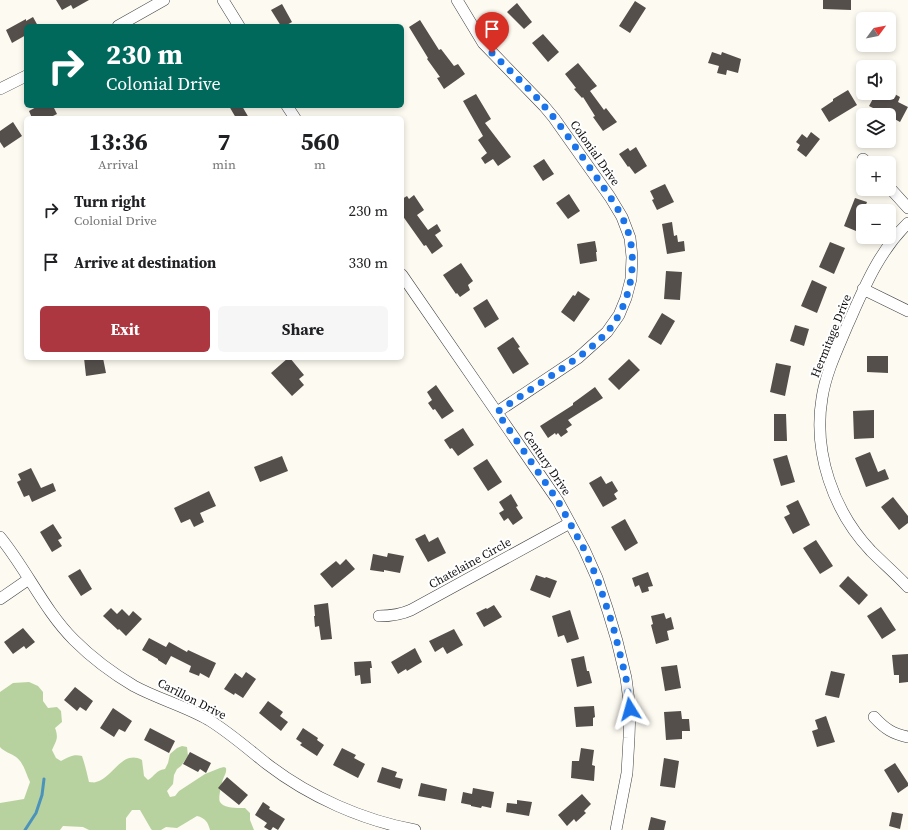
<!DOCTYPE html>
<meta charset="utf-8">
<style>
body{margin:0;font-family:"Source Serif 4",serif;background:#f6f6f6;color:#202124;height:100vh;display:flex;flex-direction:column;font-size:15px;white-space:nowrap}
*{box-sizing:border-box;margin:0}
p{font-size:13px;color:#757577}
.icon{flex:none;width:22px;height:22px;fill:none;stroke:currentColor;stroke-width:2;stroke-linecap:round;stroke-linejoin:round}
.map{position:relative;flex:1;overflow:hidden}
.details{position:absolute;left:24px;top:116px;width:380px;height:244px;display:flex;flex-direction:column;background:#fff;border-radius:6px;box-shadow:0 2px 6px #0003}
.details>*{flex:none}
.hud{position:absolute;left:24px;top:24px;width:380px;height:84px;border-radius:6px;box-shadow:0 2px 6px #0003;background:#00695c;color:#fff;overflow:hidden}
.needle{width:26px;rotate:58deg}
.controls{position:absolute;left:856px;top:12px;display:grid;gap:8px}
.controls a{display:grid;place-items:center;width:40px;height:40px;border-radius:6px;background:#fff;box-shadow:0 2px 6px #0003;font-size:20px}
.pin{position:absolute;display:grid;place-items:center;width:34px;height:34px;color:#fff;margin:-41px -17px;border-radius:50% 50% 50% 0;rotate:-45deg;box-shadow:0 0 4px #0007}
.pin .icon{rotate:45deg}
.me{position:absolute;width:44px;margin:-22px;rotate:352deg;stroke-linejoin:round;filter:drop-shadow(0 0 3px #0008)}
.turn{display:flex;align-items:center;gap:14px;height:84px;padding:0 16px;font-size:18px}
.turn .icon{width:52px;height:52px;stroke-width:2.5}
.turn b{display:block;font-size:28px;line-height:34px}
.eta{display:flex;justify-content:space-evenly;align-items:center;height:68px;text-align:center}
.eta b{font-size:24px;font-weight:700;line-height:28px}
.button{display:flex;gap:8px;margin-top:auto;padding:8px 16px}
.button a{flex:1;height:46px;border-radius:6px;background:#ac3741;color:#fff;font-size:16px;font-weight:700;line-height:46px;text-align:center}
.button a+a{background:#f6f6f6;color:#202124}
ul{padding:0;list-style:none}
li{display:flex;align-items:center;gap:12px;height:52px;padding:0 16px}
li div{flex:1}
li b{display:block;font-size:15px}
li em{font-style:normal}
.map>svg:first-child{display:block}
.forest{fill:#b8d29f}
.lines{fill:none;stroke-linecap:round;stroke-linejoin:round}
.stream{stroke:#4c93bc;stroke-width:3}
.building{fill:#554f4c}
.street-casing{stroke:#414141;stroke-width:12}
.street{stroke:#fff;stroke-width:11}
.route{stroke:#1a73e8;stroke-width:7;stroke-dasharray:0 12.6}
.labels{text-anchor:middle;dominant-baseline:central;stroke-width:4;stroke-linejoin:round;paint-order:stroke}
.street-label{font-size:12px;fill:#0e0e0e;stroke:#fff}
</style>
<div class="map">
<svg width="908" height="830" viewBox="0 0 908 830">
<rect width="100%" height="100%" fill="#fdfaf1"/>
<path class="forest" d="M29,682l9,4 5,6v9l5,7 9,-1 4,4 1,11 -7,6c4,10 1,13 -3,22l4,8 5,3c8,-4 12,-7 21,-5 3,9 5,17 7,26 1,0 6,1 7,0 17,-4 26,-33 46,-22l2,16 4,4c8,-5 7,-9 17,-11l3,-6 2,-9 7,-6 5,-2 5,1 1,9 -7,10 -4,3 -3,6 -1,9 -6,7 3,6 5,-1 4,-5 26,-17 15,-6 4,-1 2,1c1,6 -3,9 -4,15 -1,4 -4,16 -2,19 4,7 19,6 25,6l5,5v7l4,10h-44c-2,-8 -5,-12 -13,-14l-20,12 -11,-1 -5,3h-9l-1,-1 -11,-19h-8l-6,8v12h-37l-6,-3 -20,-1 -3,4h-60v-27l24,-4 6,-17c-4,-8 -6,-19 -14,-25 -5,-4 -12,-5 -16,-10v-55l13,-9z"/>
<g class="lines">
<path class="stream" d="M25,830l11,-17 6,-18 2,-16"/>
</g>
<path class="building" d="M56,0h33l-16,9 -2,-4 -9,5z
M823,0h28v10l-28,-1z
M635,1l11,7 -16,25 -11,-7z
M517,3l15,19 -8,7 -17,-17z
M282,4l10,18 -7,4h-4l-10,-16z
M33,17l5,9h-12v9l-14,8 -6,-13 20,-11v2z
M420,20l19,30 2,-1 13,17 4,-2 7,10 -21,15 -7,-11 3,-1 -13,-18 1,-1 -19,-31z
M543,34l16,18 -11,10 -16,-19z
M712,52l9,3 1,-3 19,7 -3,14 -11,-3 -1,5 -9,-2 2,-7 -11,-3z
M578,63l19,23 -7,5 14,19 2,-2 11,14 -14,9 -10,-14 2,-1 -12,-19 -1,1 -8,-9 2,-1 -11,-14z
M848,90l9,15 -28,17 -8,-13 12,-8v-2z
M891,92l9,5 -2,5 10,5 -8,15 -11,-6v-1h-2l-18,-9 7,-13 12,6z
M476,94l15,25 -6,4 26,34 -13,9 -5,-7 -8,5 -4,-6 6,-5 -9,-13 5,-4 -20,-35z
M38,106h15l4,8 -8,4h-17l-3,-7z
M229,106h13l7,12h-13z
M13,122l9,14 -18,12 -4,-6v-11z
M811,132l9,7 -14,18 -9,-7 3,-5 -4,-3 6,-8 5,4z
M636,147l11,19 -12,8 -6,-8 -1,1 -9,-13 9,-6 2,3z
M544,159l10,15 -11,7 -10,-15z
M665,184l9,18 -17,8 -5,-10 2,-1 -4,-8z
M569,194l11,17 -12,8 -12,-16z
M414,195l10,15 -7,5 11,15 9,-6 4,7 -6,4 8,11 -11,8 -6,-9 -2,1 -22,-31v-16l5,-3 2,3z
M855,198l12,4 -11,29 -12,-5z
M672,222l2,14 3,-1 1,7 6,-1 1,10 -18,3 -5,-30z
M595,241l2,11h-1l1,9 -17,3 -3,-20z
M830,242l15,6 -11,26 -15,-7z
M461,263l12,18 -5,4 2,5 -10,7 -3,-4 -1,1 -13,-19z
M666,271l16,1 -2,28 -16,-1z
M812,280l15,7 -10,26 -16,-7z
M578,291l12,8 -16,23 -13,-10 12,-17 2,1z
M487,299l12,20 -14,9 -12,-20z
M662,313l13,8 -14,24 -13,-8z
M795,325l14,4 -5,17 -14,-5z
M513,337l7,10 -2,1 11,16 -16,10 -16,-26z
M867,356h21v17l-21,-1z
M84,358h19l3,15 -20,3z
M288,358h2l14,17 -5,4 5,6 -12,11 -21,-23z
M629,359l11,11 -21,20 -11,-11z
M776,363l15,3 -6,30 -15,-4z
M436,385l18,26 -12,8 -7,-10 -2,1 -5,-7 4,-3 -5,-8z
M595,387l8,11 -35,22 4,5 -6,4 2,3 -7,5 -3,-4 -2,2 -1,-2 -7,5 -8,-12 33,-21v-2l7,-5z
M874,410v28l-20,1 -1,-28z
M774,414h12l1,27h-13z
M463,428l11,17 -16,11 -6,-8 -2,1 -6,-9z
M870,452l8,20 7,-3 4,10 -23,8 -11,-29z
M787,455l8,27 -14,4 -8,-27z
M282,456l6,15 -28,11 -6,-15z
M487,459l15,23 -14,9 -15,-23z
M31,468l10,20 12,-5 3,8 -24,11 -3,-7 -5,2 -7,-15 4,-2 -3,-6z
M601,476l5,8 6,-3 6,10 -4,3 3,5 -14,8 -14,-24z
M209,491l7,15 -16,7 4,9 -10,5 -4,-8 -9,4 -7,-15z
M511,494l7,12 -2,1 7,11 -10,7 -5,-7 -4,3 -5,-8 5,-3 -5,-8z
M893,497l15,19v7l-9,7 -18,-23z
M798,500l12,25 -17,9 -9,-17 6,-3 -4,-8z
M625,519l13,24 -13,8 -14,-24z
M53,524l9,14 -4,2 4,6 -10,6 -12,-20z
M425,534l4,8 9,-5 8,16 -18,9 -13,-23z
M816,540l17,26 -13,8 -17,-26z
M388,553l16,3 -4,17 -16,-3v2l-14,-2 3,-16 14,3z
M346,559l9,10 -23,19 -12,-14 16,-13 4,4z
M80,569l12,20 -11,7 -13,-20z
M648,572l5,14 -5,1 1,4 -7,2 -3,-8 -4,2 -3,-9z
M536,575l9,3 1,-1 11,4 -7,17 -20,-8z
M848,576l20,19 -9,10 -20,-19z
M328,603l4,36 -11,1 -2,-14 -4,1 -1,-11h1l-1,-11z
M494,605l8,12 -18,10 -8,-14 10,-5 1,1z
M881,607l15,23 -14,9 -15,-23z
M111,608l6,6 5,-5 7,7 4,-5 9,8 -16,17 -7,-7 -1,1 -15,-14z
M570,610l9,29 -12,4 -3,-8 -6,2 -6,-21z
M664,613l2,6 5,-2 3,12 -7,2 2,9 -13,4 -5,-19 2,-1 -2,-8z
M23,628l12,14 -9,7 -2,-3 -11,8 -9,-12z
M454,629l9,16 -16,9 -4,-7 -8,5 -6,-11z
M149,638l17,9 3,-5 18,10 1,-2 28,13 -7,15 -9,-5 -1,3 -10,-4 2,-6 -20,-10 -5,9 -8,-5v-1l-16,-9z
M415,648l7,14 -15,9 -1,-2 -8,5 -7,-12z
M908,654v28l-9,1v-8h-5l-2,-20z
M584,656l3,15h2l3,12 -15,4 -6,-28z
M371,661l1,7h-2l1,15 -10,1 -1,-9 -5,1 -1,-14z
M677,665l4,23 -16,3 -4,-24z
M831,671l14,3 -6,24 -14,-3z
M246,672l10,7 -13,19 -8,-5 -1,2 -10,-6 11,-16 7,5z
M75,687l18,14 -7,10 -6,-4 -3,4 -13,-11z
M268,701l15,11 -3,4 8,6 -7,9 -22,-18z
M594,706l1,11 -2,1v8l-17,1 -2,-20z
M113,708l19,13 -7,11 -6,-3 -5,8 -14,-9z
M681,711l1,8h7l1,12h-8v8l-16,1 -2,-28z
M826,716l9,26 -18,5 -5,-16 6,-2 -3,-9z
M150,728l25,13 -6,12 -25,-13z
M303,728l15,10 -1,2 7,5 -7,11 -17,-11 2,-2 -6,-4z
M342,748l14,7 -2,3 11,6 -7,14 -25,-13z
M581,748l13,2 -2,15 3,1 -1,15 -23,-3 1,-17h7z
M190,752l21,11 -5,10 -6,-4 -2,3 -15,-8z
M664,758l15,3 -4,27 -15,-2z
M895,763l13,20v3l-10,7 -14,-23z
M382,767l15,5 -2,5 8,2 -3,10 -23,-7z
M227,777l21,18 -9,10 -21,-17z
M421,783l26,6 -2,12 -27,-5z
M473,788l21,4 -3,16 -9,-2 -1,2 -10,-2v-1l-10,-2 2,-11 9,2z
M582,794l9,10 -7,7 2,2 -10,9 -2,-3 -7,7 -9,-11z
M517,800l15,2 -3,14 -23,-4 1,-9 10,1z
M263,802l7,5 -1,2 16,10 -7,11 -5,-3 -2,3h-2l-5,-3 3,-4 -12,-8z
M892,812l11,2 -3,15 -11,-3z
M651,817l15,4 -2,9h-16z"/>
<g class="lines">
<g class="street-casing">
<path id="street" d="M223,0l16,26
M457,0l26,43 61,63 10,12 56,79 12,20 8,21 2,19 -1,22 -5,19 -7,17 -12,17 -29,26 -81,54
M118,26l46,-26
M0,89l26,-13
M287,106l8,12
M863,159l4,4
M889,187l19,21
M908,223c-29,28 -44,65 -60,101 -10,24 -22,48 -26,74 -9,54 11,113 49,153 12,12 25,23 37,36
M402,275l156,226 26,48 13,29 11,33 9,30 9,37 4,31 -1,29 -2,35 -11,57
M863,289l45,22
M0,537c27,33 44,73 74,103 18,18 38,33 60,46 24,13 51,20 75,34 21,13 39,29 58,44 43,33 95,56 148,66
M0,599l29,-20
M379,616c12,0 21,-1 32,-6l159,-87
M874,717c11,12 19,17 34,20"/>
</g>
<use href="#street" class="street"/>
</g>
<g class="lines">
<path class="route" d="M492,53c18,18 37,35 53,54 19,22 35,47 52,71 13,19 28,38 33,61 7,31 -2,69 -23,93 -14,16 -33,28 -50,40 -20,13 -40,27 -60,40l61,89 26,48 13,29 16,48 13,52 4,31"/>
</g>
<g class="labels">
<g class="street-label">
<text transform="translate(595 153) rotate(55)">Colonial Drive</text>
<text transform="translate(831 336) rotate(-68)">Hermitage Drive</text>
<text transform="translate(547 463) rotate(56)">Century Drive</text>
<text transform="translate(470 563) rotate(-29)">Chatelaine Circle</text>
<text transform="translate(192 699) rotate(27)">Carillon Drive</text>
</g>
</g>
</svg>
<div class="controls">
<a><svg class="needle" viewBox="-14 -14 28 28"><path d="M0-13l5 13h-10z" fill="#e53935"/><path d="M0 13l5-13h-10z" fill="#757577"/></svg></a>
<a><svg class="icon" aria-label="sound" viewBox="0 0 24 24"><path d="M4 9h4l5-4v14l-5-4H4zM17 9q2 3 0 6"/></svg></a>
<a><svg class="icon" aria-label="layers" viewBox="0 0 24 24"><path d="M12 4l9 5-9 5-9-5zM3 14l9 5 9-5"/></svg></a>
<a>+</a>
<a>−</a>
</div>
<div class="pin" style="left:492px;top:53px;background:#d93025"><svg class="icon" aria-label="arrive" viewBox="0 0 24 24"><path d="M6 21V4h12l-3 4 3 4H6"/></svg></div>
<svg class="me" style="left:630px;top:709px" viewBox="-20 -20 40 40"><path d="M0-17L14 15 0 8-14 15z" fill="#1a73e8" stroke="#fff" stroke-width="4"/></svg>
<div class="hud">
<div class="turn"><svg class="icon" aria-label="right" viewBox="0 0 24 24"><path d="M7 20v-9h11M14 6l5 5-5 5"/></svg><div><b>230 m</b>Colonial Drive</div></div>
</div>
<section class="details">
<div class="eta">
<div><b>13:36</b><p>Arrival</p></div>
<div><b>7</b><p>min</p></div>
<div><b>560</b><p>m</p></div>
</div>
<ul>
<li><svg class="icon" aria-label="right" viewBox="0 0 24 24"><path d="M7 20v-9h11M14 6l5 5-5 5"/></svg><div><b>Turn right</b><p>Colonial Drive</p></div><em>230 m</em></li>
<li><svg class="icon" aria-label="arrive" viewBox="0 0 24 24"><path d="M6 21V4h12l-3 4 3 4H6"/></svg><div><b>Arrive at destination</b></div><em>330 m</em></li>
</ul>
<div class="button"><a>Exit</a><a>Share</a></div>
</section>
</div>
